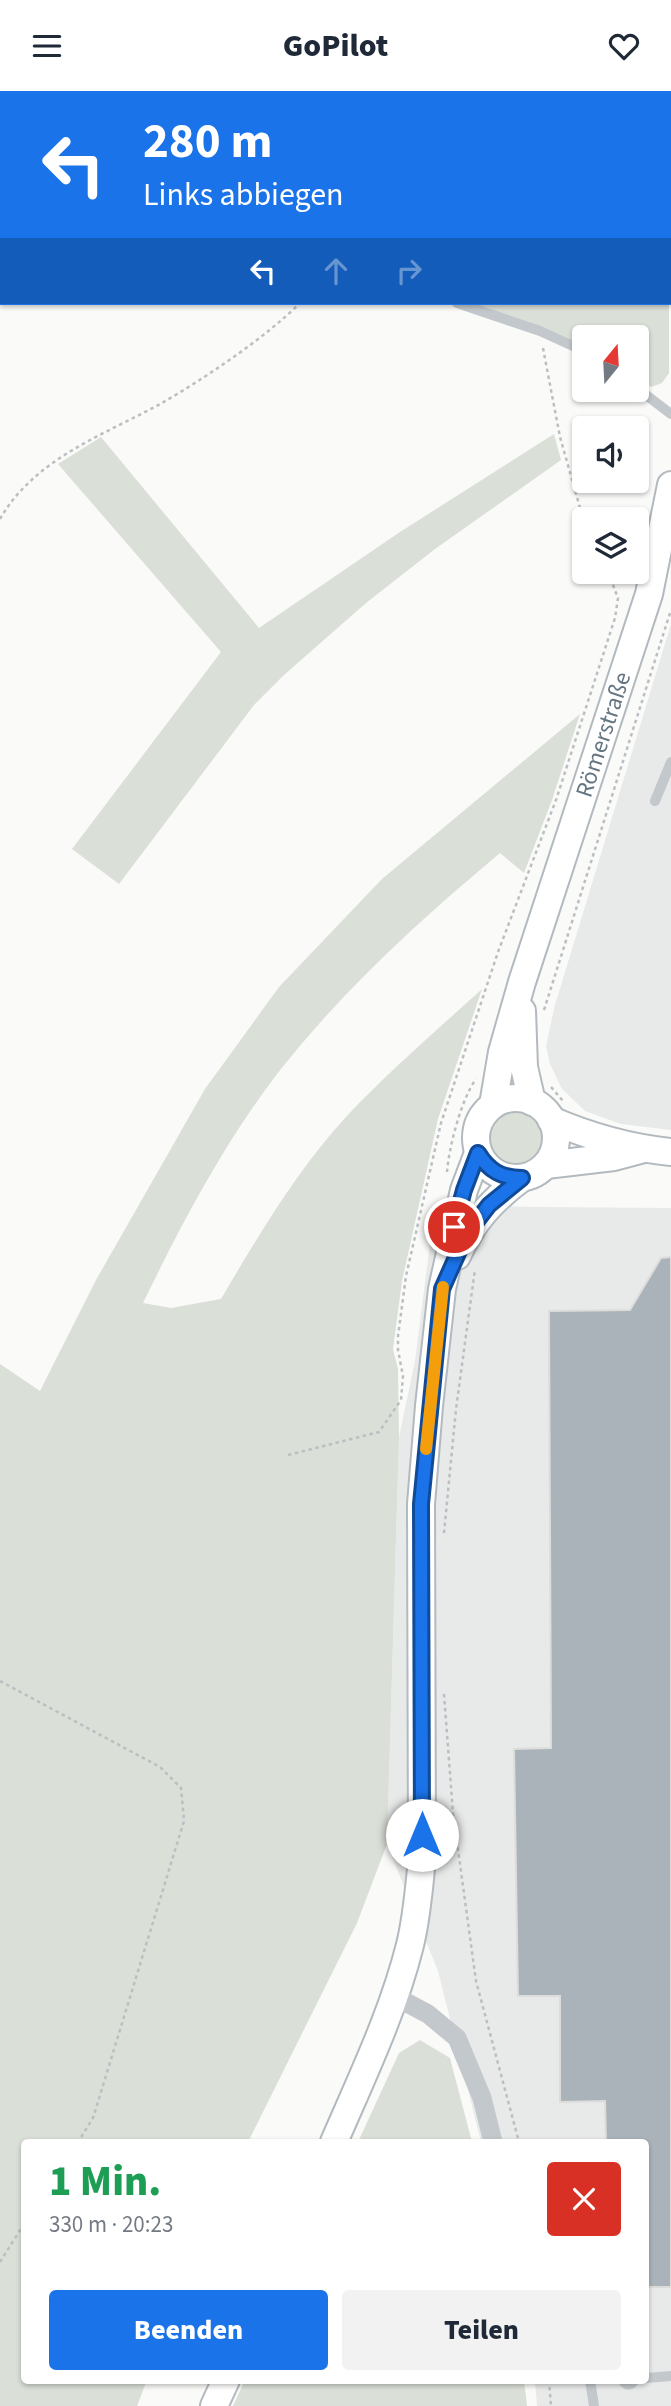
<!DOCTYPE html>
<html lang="de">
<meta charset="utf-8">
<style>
body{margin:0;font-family:"Source Sans 3",sans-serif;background:#f2f2f3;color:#1f2937;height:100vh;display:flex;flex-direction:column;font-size:26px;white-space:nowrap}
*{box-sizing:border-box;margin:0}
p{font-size:23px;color:#747a83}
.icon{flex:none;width:38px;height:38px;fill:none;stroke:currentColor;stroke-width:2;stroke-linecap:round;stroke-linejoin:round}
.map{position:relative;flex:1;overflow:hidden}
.drawer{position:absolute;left:21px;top:2048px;width:628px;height:245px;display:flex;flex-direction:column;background:#fff;border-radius:7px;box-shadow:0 2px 5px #0004}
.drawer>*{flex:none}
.hud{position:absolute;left:0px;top:0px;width:672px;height:214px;box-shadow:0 2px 5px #0004;background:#1a73e8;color:#fff;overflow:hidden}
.needle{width:46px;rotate:18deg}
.controls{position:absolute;left:572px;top:234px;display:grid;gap:14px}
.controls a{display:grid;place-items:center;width:77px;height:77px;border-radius:7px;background:#fff;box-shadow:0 2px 5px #0004;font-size:35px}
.pin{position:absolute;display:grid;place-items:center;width:60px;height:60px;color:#fff;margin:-30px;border:4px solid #fff;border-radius:50%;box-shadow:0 2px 7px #0007}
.me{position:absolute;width:77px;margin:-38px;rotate:0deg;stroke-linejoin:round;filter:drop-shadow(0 0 5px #0008)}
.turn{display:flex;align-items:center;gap:24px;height:147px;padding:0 28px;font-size:32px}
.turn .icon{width:91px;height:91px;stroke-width:2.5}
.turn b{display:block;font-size:49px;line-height:60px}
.lanes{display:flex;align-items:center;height:66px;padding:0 28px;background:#0003;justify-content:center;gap:35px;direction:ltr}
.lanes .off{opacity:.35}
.round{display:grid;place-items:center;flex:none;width:74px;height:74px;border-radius:7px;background:#f2f2f3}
.head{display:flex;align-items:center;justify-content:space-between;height:119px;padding:0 28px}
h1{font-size:42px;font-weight:800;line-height:52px;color:#1e9e55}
.action{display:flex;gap:14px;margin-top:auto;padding:14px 28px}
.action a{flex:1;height:80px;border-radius:7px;background:#1a73e8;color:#fff;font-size:28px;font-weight:800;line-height:80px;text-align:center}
.action a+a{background:#f2f2f3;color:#1f2937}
header{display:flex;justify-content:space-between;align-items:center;height:91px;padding:0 28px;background:#fff;font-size:32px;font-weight:800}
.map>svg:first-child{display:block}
.built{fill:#e8e9e9}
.green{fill:#dadfd7}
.building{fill:#aab3b9;stroke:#dcdcda;stroke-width:2}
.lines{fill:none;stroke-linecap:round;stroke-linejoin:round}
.secondary-casing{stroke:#b3babf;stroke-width:30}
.path{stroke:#bbbfc2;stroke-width:2.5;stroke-dasharray:3.5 3.5;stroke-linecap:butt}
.lane{stroke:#c3c8cc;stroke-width:10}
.street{stroke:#c3c8cc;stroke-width:19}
.secondary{stroke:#fff;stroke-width:26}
.route-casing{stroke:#114b97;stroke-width:18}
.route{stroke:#1a73e8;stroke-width:12}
.slow{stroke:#f59e0b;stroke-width:12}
.labels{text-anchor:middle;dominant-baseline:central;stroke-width:7;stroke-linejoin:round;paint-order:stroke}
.street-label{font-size:24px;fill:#657683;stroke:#fff}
</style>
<header><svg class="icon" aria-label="menu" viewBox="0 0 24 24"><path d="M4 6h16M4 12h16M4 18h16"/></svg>GoPilot<svg class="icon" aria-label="heart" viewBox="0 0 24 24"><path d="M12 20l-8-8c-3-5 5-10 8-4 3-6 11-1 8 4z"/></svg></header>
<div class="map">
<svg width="671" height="2315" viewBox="0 0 671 2315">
<rect width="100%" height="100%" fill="#fafaf8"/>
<path class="built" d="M671,533v506l-50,-6 -36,-13 -23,-22 -12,-25 -4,-18 9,-41z
M435,1113l100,3 136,1v1198h-134l-2,-26h111v-238h-165l-43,-171 -51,-127 12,-407 16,-76z"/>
<path class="green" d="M170,0h478v2h-477z
M468,212h201v70l-7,10 -11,4 -14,-10v-39h-53v7l-60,-24z
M554,343l7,26 -126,89 -69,54 -82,72 -30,30 -135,179 -47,-35 149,-197 -163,-188 43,-27 158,191 141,-96z
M580,623l-28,86 -28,73 -24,-20c-80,67 -158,138 -223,221 -54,71 -95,149 -134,229l28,5 50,-9c37,-63 75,-127 124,-181 43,-46 91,-87 137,-129l-44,130 -36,162 -9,68 5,20 1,68 -12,407 -30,79 -109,219h-224v238h123l-10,26h-137v-1042l40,27 56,-111 109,-191 74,-102 103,-108z
M483 1050a31 31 0 1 1 62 0a31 31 0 1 1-62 0Z
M420,1949l30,18 22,84h-114l41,-89z
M245,2289h279l3,26h-294z"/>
<path class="building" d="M671,1166v1030h-25v-145h-40l-1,-41 -45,1v-106h-42l-4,-247 37,-1 -2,-437 81,-1 31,-52z"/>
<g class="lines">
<g class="secondary-casing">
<g id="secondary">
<path d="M662,0v2"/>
<path d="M670,56l1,5"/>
<path d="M522,920l2,56 8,35"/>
<circle cx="516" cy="1047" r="40"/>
<path id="s1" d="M493,1014l9,-53 20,-70 127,-388 22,-109"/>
<path d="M551,1029c37,16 80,28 120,32"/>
<path d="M546,1074l68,-8 30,-8"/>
<path d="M457,1165c16,-35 35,-56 65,-78"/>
<path d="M334,2051c28,-65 59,-129 76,-197 7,-28 9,-57 12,-86l-1,-355 8,-98 13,-117 22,-99 14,-37"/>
<path d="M214,2315l12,-26"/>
</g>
</g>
<path class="path" d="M543,257l17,89 24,85
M0,428c35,-61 104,-84 162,-116 43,-25 103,-65 138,-100
M544,919l127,-400
M551,996l12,14
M447,1081c2,-25 14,-72 29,-93
M288,1364l91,-23 22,-32 2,-24 -5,-26v-14l8,-60 35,-153 57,-171 58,-152 59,-182 3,-20 -10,-26
M444,1442l12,-124 19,-140
M0,1590l160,86 21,21 3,33 -91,297 -15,24
M444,1603l9,119 23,168 43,161
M0,2171l24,-38
M549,2289l2,26"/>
<path class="lane" d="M165,0v2
M457,212l83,28 44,20
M637,297l34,26
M655,710l16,-39
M646,2287l25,-2
M590,2289l4,26"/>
<path class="street" d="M394,1905l34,18 29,24 25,60 11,44
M628,2289h1"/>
<use href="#secondary" class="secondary"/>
</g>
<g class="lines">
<g class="route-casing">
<path id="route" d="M422,1744l-1,-331 21,-215 24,-54 23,-30 33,-27c-20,0 -33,-7 -44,-25l-14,37 -10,37"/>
</g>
<use href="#route" class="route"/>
<path class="slow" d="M426,1358l17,-162"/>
</g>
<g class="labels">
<g class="street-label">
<text stroke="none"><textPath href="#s1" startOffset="387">Römerstraße</textPath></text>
</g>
</g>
</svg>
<div class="controls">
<a><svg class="needle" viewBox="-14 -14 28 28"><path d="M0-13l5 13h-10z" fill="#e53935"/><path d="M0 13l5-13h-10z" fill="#747a83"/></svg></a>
<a><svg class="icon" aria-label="sound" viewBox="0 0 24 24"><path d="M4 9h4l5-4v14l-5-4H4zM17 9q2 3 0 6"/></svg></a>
<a><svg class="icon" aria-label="layers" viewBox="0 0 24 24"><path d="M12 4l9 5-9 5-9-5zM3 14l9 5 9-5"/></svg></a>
</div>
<div class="pin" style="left:454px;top:1136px;background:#d93025"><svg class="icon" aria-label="arrive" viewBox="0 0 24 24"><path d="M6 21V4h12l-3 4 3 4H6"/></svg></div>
<svg class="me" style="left:422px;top:1744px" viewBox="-20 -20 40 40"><circle r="19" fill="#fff"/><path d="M0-13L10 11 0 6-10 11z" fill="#1a73e8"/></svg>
<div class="hud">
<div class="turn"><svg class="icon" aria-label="left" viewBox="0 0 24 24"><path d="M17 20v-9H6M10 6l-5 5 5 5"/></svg><div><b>280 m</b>Links abbiegen</div></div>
<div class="lanes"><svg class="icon" aria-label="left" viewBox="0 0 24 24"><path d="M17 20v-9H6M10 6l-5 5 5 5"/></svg><svg class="icon off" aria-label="ahead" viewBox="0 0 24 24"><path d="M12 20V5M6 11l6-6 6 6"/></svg><svg class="icon off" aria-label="right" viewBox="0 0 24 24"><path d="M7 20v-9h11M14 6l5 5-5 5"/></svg></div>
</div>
<section class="drawer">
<div class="head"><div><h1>1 Min.</h1><p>330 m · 20:23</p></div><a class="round" style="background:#d93025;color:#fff"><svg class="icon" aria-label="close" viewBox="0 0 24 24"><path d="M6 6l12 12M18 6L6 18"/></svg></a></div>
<div class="action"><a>Beenden</a><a>Teilen</a></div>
</section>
</div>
